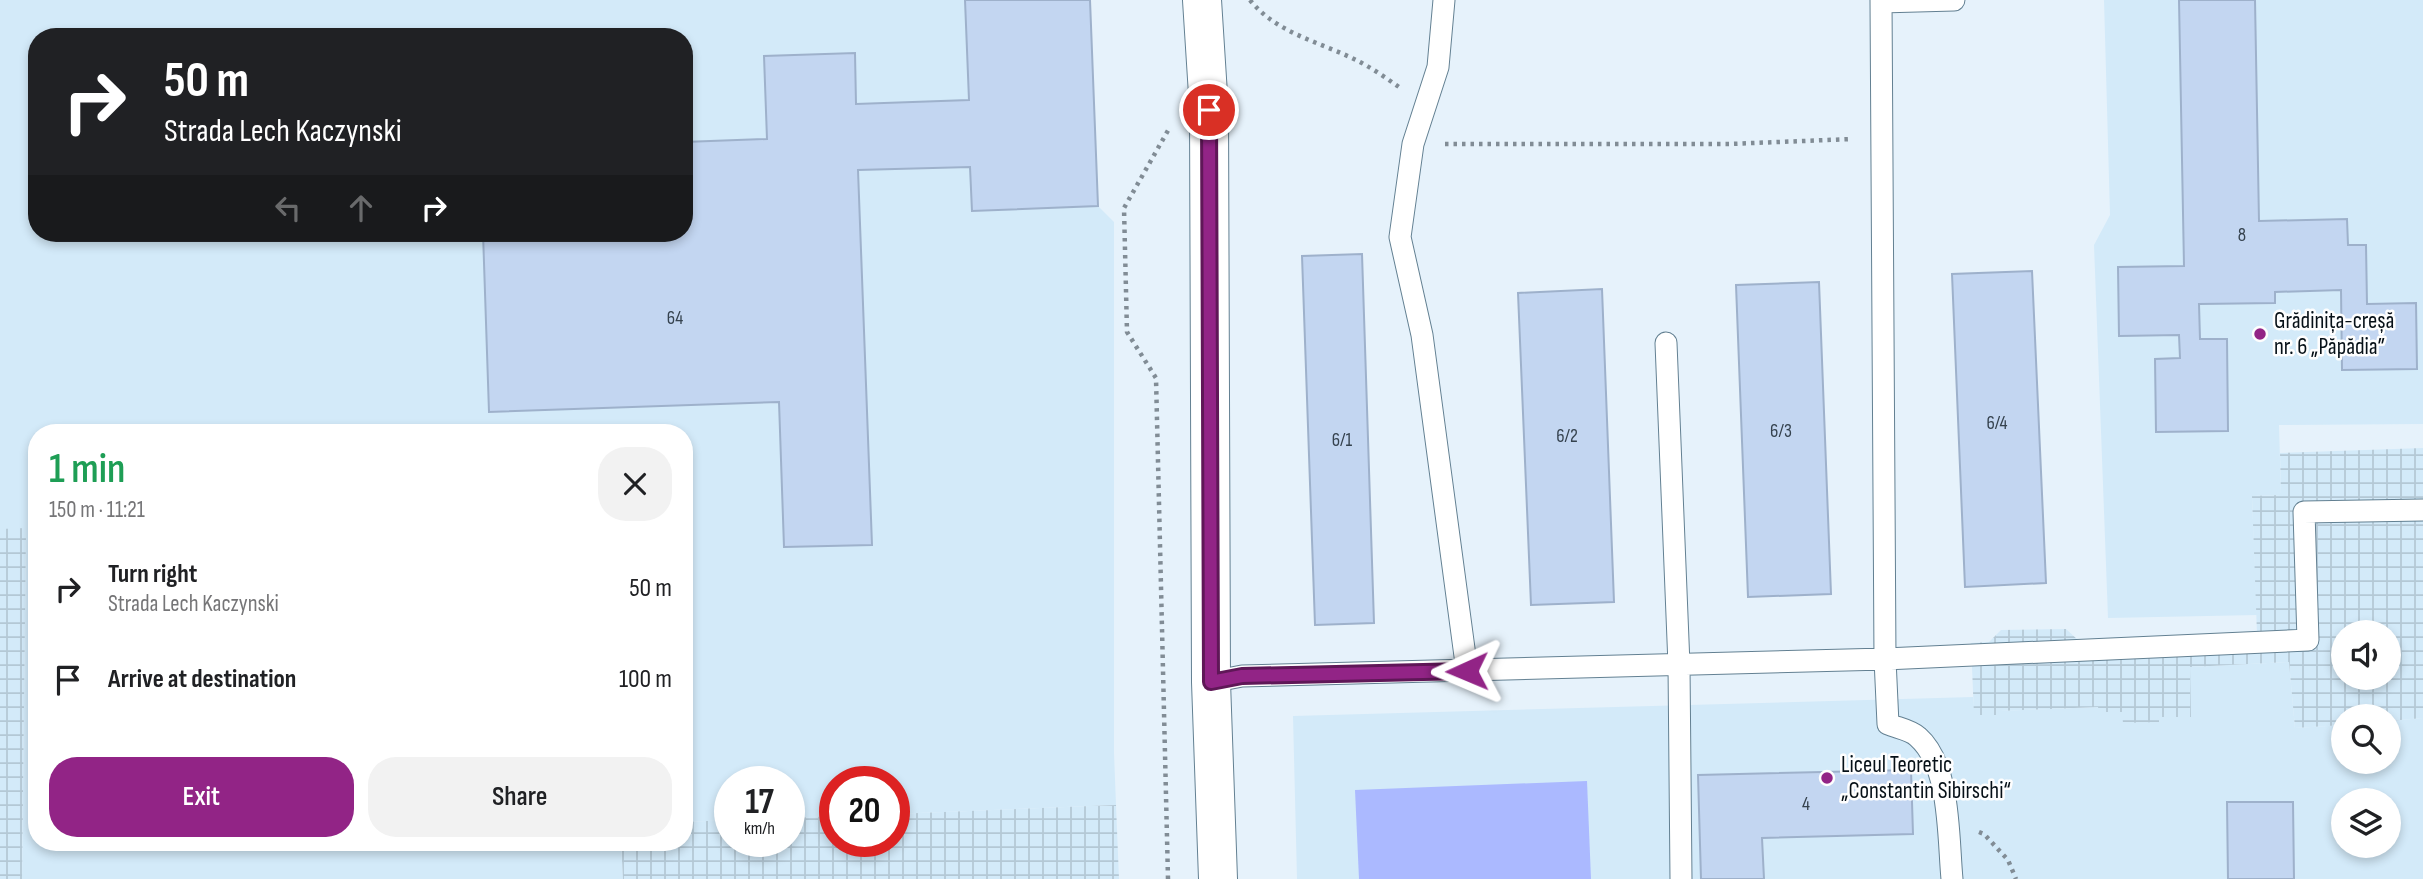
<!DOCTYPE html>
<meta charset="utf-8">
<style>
body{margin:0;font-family:"Sofia Sans Condensed",sans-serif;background:#f2f2f2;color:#202124;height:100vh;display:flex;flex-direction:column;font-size:26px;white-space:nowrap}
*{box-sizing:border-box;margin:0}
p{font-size:23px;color:#757577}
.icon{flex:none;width:38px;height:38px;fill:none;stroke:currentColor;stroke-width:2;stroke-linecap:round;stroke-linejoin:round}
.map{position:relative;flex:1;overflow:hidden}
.panel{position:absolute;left:28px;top:424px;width:665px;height:427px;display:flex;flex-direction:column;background:#fff;border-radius:28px;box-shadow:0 4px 10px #0003}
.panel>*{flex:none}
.top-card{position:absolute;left:28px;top:28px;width:665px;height:214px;border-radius:28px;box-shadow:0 4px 10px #0003;background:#202124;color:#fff;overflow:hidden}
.fabs{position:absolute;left:2331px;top:620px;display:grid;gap:14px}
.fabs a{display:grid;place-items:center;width:70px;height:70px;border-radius:50%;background:#fff;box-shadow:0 4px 10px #0003;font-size:35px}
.speed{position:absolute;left:714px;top:766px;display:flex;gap:14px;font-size:35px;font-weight:700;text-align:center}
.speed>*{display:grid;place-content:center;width:91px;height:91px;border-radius:50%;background:#fff;box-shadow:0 4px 10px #0003;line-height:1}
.speed small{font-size:18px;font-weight:400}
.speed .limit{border:10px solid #d22;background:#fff;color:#111}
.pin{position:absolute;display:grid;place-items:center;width:60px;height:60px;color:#fff;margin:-30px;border:4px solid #fff;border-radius:50%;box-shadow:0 2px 7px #0007}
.me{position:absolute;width:77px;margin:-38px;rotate:269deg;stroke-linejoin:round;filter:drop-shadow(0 0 5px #0008)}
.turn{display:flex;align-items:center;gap:24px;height:147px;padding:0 21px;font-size:32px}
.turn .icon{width:91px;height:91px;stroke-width:2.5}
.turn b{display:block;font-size:49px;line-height:60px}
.lanes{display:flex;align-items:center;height:66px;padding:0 21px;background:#0003;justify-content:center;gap:35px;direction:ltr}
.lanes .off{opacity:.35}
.round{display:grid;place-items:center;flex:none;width:74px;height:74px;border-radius:28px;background:#f2f2f2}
.overview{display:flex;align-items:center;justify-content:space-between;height:119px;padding:0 21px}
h1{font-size:42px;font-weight:600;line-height:52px;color:#1e9e55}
.primary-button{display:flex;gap:14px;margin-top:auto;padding:14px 21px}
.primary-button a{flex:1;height:80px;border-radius:28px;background:#922486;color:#fff;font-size:28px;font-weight:600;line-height:80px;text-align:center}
.primary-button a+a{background:#f2f2f2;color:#202124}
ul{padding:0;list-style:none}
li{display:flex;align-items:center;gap:21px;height:91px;padding:0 21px}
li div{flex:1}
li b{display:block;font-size:26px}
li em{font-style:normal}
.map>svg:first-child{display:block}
.built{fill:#d3eaf9;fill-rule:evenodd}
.industrial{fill:url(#industrial-grid);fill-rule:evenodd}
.grass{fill:#abb9ff}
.building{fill:#c3d6f1;stroke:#9eb1cb;stroke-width:2}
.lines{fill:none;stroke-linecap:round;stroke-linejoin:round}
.service-casing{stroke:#638092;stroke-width:23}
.minor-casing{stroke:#638092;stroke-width:40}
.path{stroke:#818c95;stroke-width:4.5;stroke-dasharray:3.5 5;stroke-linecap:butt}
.service{stroke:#fff;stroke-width:21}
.minor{stroke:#fff;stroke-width:38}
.route-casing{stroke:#5f1757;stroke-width:18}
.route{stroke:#922486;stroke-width:12}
.poi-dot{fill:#922486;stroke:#fefefe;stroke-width:2.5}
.labels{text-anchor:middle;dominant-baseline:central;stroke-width:5;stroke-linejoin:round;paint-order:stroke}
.number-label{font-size:19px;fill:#35424e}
.poi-label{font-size:23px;fill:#061017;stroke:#fefefe;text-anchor:start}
</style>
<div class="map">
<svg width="2423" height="879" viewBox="0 0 2423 879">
<defs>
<pattern id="industrial-grid" width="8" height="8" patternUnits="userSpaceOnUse" patternTransform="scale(1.75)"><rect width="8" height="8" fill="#d3eaf9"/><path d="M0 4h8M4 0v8" fill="none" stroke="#b4c8d5"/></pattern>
</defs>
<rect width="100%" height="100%" fill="#e6f2fb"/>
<path class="built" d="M0,0h1090l8,206 16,16v531l2,52 -222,9v-32h-59v34l-46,2v-36h-59v38l-46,2v-390h-647v410h584l2,37h-601l4,-350h-26zM37,37h647v196h-647z
M2104,0h319v424l-144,1 2,70 -29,1 5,119 -149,3 -14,-373 16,-30z
M2289,662l6,66 48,-3v36h46v-40l34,-3v161h-1126l-4,-163 680,-19 2,18 24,-1v-3l100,-4 1,5h22l37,10v-5l31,-50zM2343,800h46v45h-46z"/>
<path class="industrial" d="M2423,448v270l-34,3v-5h-46v9l-48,3 -6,-66 -99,5 1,50h-32v5l-36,1 -1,-11h-23l-1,-5 -98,4 -1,4h-25l-3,-72 18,-1 12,-12 65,-1 12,11 179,-6 -5,-138 29,-1 -1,-42zM2343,632h46v45h-46z
M26,528l-4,351h-22v-350z
M1116,805l3,74h-496l-2,-37h63v-20l46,-2v22h59v-24l46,-2v26h59v-28z"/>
<path class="grass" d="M1587,781l4,98h-232l-4,-89z"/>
<path class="building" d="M965,0h125l8,206 -126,5 -2,-44 -112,3 14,375 -88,2 -5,-145 -290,10 -6,-179h201v-91l83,-3 -3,-83 91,-3 1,51 113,-4z
M2179,0h76l4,221 88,-2 1,26h18l1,59 49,-1 1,66 -75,1 -1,-80 -66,2v11l-76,1 1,35h27l1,92 -72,1 -1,-73 25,-1 -1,-23 -60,1 -1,-69 66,-1z
M1362,254l12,369 -59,2 -13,-369z
M2032,271l14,312 -81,4 -13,-313z
M1819,282l12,312 -83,3 -12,-312z
M1602,289l12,313 -83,3 -13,-312z
M1911,770l2,64 -151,4 2,41h-63l-3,-104z
M2227,802h66l1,77h-66z"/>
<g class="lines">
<g class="service-casing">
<path id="service" d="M1444,0l-6,67 -25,77 -13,93 22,98 45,336
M1881,0l4,659 3,65c9,4 23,6 30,13 33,29 30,101 34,142
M1881,2l73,-2
M1666,343l13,322 2,214
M1211,682l31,-6 643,-17 423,-19 -4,-128 119,-2"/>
</g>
<g class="minor-casing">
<path id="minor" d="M1202,0l7,110 2,572 7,197"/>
</g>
<path class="path" d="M1250,0c27,34 71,42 108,61 14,7 28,17 41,26
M1445,144h284l123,-5
M1979,832l5,2 24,26 8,19
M1168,879l-12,-501 -29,-46 -3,-124 46,-81"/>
<use href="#service" class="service"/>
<use href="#minor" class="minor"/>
</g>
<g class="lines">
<g class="route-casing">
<path id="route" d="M1209,110l2,572 31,-6 225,-5"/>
</g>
<use href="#route" class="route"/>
</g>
<g class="poi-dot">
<circle cx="2260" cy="334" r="7"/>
<circle cx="1827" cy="778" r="7"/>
</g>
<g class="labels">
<g class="number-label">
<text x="2242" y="235">8</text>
<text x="675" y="318">64</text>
<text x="1997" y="423">6/4</text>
<text x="1781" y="431">6/3</text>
<text x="1567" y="436">6/2</text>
<text x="1342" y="440">6/1</text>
<text x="1806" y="804">4</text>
</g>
<g class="poi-label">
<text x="2274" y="321">Grădinița-creșă<tspan x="2274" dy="26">nr. 6 „Păpădia”</tspan></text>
<text x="1841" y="765">Liceul Teoretic<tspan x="1841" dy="26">„Constantin Sibirschi“</tspan></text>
</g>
</g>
</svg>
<div class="fabs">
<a><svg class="icon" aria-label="sound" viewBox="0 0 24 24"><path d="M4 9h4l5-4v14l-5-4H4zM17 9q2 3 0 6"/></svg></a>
<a><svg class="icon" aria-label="search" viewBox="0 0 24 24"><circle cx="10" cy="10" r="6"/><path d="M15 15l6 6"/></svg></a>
<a><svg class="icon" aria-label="layers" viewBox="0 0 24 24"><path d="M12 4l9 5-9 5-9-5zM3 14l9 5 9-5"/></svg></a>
</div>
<div class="speed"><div>17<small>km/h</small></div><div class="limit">20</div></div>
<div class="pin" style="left:1209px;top:110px;background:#d93025"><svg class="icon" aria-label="arrive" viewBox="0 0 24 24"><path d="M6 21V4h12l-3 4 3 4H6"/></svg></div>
<svg class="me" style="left:1467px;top:671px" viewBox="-20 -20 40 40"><path d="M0-17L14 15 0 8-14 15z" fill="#922486" stroke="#fff" stroke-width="4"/></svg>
<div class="top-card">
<div class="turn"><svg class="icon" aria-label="right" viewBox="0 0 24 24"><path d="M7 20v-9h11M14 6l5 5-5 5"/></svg><div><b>50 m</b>Strada Lech Kaczynski</div></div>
<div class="lanes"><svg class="icon off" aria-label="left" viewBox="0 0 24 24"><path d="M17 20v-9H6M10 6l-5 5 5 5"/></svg><svg class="icon off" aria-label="ahead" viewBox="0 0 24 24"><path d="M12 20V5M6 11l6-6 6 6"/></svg><svg class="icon" aria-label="right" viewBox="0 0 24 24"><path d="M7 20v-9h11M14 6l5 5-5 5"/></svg></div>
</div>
<section class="panel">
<div class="overview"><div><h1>1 min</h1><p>150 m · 11:21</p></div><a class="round"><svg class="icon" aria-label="close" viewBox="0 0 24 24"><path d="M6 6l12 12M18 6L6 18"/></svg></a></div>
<ul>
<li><svg class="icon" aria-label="right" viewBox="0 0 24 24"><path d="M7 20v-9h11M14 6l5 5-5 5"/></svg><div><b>Turn right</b><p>Strada Lech Kaczynski</p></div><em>50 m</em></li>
<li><svg class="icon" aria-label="arrive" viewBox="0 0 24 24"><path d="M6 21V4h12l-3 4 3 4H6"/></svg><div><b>Arrive at destination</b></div><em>100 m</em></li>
</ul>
<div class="primary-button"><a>Exit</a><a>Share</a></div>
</section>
</div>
